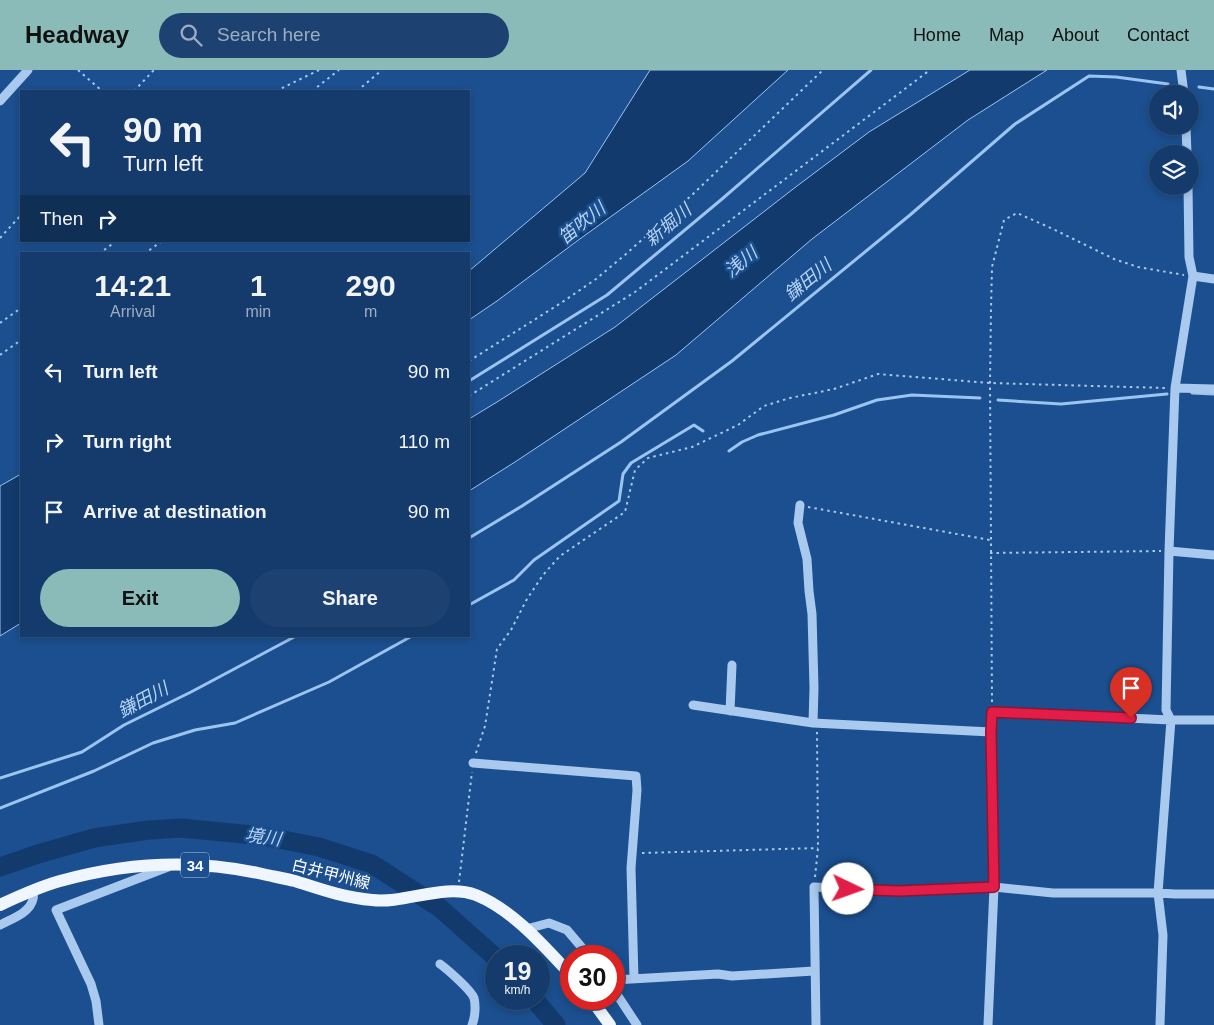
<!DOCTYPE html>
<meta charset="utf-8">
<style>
body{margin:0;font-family:Helvetica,"Noto Sans JP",sans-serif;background:#1d4271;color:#f1f3f6;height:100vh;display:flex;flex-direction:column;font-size:19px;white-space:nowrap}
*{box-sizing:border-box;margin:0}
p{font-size:16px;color:#9dadc1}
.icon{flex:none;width:28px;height:28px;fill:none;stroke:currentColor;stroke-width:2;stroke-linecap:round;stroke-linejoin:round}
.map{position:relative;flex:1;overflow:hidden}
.drawer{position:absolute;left:20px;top:182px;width:450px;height:385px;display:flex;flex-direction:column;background:#143b6b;border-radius:0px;box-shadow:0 2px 8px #0003,0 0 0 1px #33557e}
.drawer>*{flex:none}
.banner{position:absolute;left:20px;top:20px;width:450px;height:152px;border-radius:0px;box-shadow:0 2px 8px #0003,0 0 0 1px #33557e;background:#143b6b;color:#f1f3f6;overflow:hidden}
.tools{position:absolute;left:1149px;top:15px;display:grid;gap:10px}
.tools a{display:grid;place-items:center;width:50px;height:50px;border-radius:50%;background:#143b6b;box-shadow:0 2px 8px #0003,0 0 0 1px #33557e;font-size:25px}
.speed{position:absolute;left:485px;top:875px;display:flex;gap:10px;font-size:25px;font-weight:700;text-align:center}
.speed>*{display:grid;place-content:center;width:65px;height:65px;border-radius:50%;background:#143b6b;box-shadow:0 2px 8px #0003,0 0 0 1px #33557e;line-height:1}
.speed small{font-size:12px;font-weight:400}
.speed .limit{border:8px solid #d22;background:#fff;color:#111}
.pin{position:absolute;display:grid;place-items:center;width:42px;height:42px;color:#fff;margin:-51px -21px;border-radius:50% 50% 50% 0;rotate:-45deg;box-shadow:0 0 5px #0007}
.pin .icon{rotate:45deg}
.me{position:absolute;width:55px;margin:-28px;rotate:93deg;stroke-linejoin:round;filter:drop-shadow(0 0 4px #0008)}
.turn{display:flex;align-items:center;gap:18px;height:105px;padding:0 20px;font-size:22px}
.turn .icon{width:65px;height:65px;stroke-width:2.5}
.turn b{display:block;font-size:35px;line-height:42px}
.then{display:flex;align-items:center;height:48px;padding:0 20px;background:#0003;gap:10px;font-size:19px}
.eta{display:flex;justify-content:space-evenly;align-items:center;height:85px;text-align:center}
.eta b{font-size:30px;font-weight:600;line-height:35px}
.action{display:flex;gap:10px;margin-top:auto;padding:10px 20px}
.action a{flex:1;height:58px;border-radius:30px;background:#8bbbb9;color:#111;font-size:20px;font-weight:600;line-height:58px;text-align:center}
.action a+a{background:#1d4271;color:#f1f3f6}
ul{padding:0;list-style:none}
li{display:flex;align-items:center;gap:15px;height:70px;padding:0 20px}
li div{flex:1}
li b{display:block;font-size:19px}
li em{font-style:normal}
header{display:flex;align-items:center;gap:30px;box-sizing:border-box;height:70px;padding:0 25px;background:#8bbbb9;color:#111}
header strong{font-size:24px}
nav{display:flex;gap:28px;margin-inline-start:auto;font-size:18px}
.search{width:350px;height:45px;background:#1d4271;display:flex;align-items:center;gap:12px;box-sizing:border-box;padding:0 18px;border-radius:28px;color:#9dadc1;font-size:19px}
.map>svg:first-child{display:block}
.water{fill:#123a6d;stroke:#9cc4f0}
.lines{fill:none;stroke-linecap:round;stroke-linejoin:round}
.stream{stroke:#9cc4f0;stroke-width:3}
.river{stroke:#123a6d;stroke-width:19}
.path{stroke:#a9c9ee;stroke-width:2;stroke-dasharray:2.5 4;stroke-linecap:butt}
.minor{stroke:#a9c9ee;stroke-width:9}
.major{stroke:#f0f6ff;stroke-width:12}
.route-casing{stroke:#92132f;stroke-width:12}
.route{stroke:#e11d48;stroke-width:9}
.labels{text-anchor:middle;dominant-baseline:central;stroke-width:5;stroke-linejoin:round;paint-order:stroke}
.shield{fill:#1b4f8f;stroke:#bbcadd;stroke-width:1}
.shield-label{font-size:15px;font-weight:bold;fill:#fff}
.street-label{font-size:16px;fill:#fff;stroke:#1b4f8f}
.water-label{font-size:18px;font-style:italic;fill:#b5d3f5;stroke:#1b4f8f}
</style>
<header>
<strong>Headway</strong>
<div class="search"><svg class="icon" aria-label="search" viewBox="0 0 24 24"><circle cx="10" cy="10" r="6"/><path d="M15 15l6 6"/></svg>Search here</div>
<nav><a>Home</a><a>Map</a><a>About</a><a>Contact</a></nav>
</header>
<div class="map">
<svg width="1214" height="955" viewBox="0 0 1214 955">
<rect width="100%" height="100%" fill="#1b4f8f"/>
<path class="water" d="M650,0h138l-100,91 -111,80 -80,60 -28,19v-49l116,-98z
M970,0h77l-79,50 -156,119 -136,116 -161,107 -46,29v-72l28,-17 118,-75 182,-141 72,-54z
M21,404v149l-21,13v-150z"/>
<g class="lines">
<path class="stream" d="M1199,17l15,2
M469,311l138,-86 115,-96 149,-129
M1192,323l22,1
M998,330l63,4 106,-10
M729,381l13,-9 16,-7 76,-20 43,-15 35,-5 68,3
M469,468l53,-32 99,-64 111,-81 178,-146 105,-91 74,-48 27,1 52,7
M469,535l45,-25 20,-20 85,-59 4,-27 8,-11 63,-38 9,6
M0,708l82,-26 42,-27 67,-33 105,-56
M0,738l94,-37 59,-28 42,-13 40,-7 94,-41 83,-46"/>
<path class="river" d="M0,797l38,-13 56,-16 55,-8 32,-2 82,8 56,11 53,17 68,44 56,50
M534,929l22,26"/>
<path class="path" d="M78,0l24,21
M134,21l20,-21
M276,21l43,-21
M312,21l27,-21
M357,21l25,-21
M0,168l21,-23
M99,184l17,-13
M144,184l18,-13
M0,253l21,-15
M0,285l21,-15
M469,291l92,-58 35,-24 30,-25 67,-60 130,-124
M469,326l166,-104 295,-222
M808,437l182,33
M990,483l171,-2
M992,632l-2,-319 1,-74 1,-42 12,-47 13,-7 36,16 61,30 24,8 46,8
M476,683l9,-27 12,-77 14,-19 16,-31 16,-24 17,-19 65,-44 10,-42 13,-12 44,-11 46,-22 26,-19 26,-8 44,-9 44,-15 112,9 175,5
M642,783l176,-5
M815,807l3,-29 -1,-116
M459,812l13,-110"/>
<path class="minor" d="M1181,0l3,24
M0,31l28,-31
M1186,56l1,28
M1188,116l1,71 4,19 21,3
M1175,318l39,1
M800,435l-2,18 9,36 2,32 3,23 2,74 -1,35
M1169,481l45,4
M693,635l120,18 178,9
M730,641l2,-46
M473,693l163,13 1,14 -6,78 3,111
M0,855c11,-6 30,-12 33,-26 1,-3 0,-6 0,-8
M526,859l23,-6 18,7 22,26
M440,894c8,6 31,26 34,34 2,8 1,20 -2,27
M614,910l104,-6 14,2 82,-5
M614,920l23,35
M99,955l-3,-24 -5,-17 -35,-74 112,-43
M816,955l-2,-138 85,4 95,-4 59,6h105l17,1h39
M988,955l6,-138 -3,-155 1,-20 179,8h43
M1160,955l3,-90 -5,-42 13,-173 -5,-10 3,-159 6,-163 18,-112"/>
<path class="major" d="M0,835c19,-9 39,-18 60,-24 64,-18 132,-22 198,-8 12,3 25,5 37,8 25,8 50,17 77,19 33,4 72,-17 104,-5 37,15 68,51 95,80
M591,929l19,26"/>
</g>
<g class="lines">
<g class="route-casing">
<path id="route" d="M848,819l51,2 95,-4 -3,-155 1,-20 139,6"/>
</g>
<use href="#route" class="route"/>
</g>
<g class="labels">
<rect class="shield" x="181" y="782.5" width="28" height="25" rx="4"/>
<g class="shield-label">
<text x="195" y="795">34</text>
</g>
<g class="street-label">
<text transform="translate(331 804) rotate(14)">白井甲州線</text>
</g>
<g class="water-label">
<text transform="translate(582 153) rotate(-39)">笛吹川</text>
<text transform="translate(668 155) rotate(-40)">新堀川</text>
<text transform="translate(741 192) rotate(-39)">浅川</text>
<text transform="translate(808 210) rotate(-39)">鎌田川</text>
<text transform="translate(143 630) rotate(-28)">鎌田川</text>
<text transform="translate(263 767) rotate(8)">境川</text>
</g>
</g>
</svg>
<div class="tools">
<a><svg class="icon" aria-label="sound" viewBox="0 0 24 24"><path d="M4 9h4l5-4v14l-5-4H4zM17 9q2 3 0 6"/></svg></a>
<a><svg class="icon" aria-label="layers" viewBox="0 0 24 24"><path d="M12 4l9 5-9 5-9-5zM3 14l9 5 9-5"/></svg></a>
</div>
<div class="speed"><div>19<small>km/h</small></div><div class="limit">30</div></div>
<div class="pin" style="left:1131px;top:648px;background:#d93025"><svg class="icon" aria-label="arrive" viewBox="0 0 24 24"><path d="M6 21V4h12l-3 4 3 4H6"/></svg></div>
<svg class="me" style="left:848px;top:819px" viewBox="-20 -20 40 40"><circle r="19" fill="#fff"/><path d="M0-13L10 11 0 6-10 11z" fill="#e11d48"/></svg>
<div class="banner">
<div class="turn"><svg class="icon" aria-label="left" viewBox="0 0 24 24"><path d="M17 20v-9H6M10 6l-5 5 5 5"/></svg><div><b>90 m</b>Turn left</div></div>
<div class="then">Then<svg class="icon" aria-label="right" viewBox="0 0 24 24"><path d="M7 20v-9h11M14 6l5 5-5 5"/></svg></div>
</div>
<section class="drawer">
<div class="eta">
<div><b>14:21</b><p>Arrival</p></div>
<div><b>1</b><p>min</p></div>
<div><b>290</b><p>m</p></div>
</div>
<ul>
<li><svg class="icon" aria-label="left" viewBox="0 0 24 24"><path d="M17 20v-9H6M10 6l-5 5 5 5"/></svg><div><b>Turn left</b></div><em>90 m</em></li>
<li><svg class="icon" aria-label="right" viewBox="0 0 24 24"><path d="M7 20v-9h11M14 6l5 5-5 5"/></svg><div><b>Turn right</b></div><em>110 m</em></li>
<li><svg class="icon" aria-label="arrive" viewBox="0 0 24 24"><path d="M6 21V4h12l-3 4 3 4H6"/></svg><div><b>Arrive at destination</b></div><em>90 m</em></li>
</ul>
<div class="action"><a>Exit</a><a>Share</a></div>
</section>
</div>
